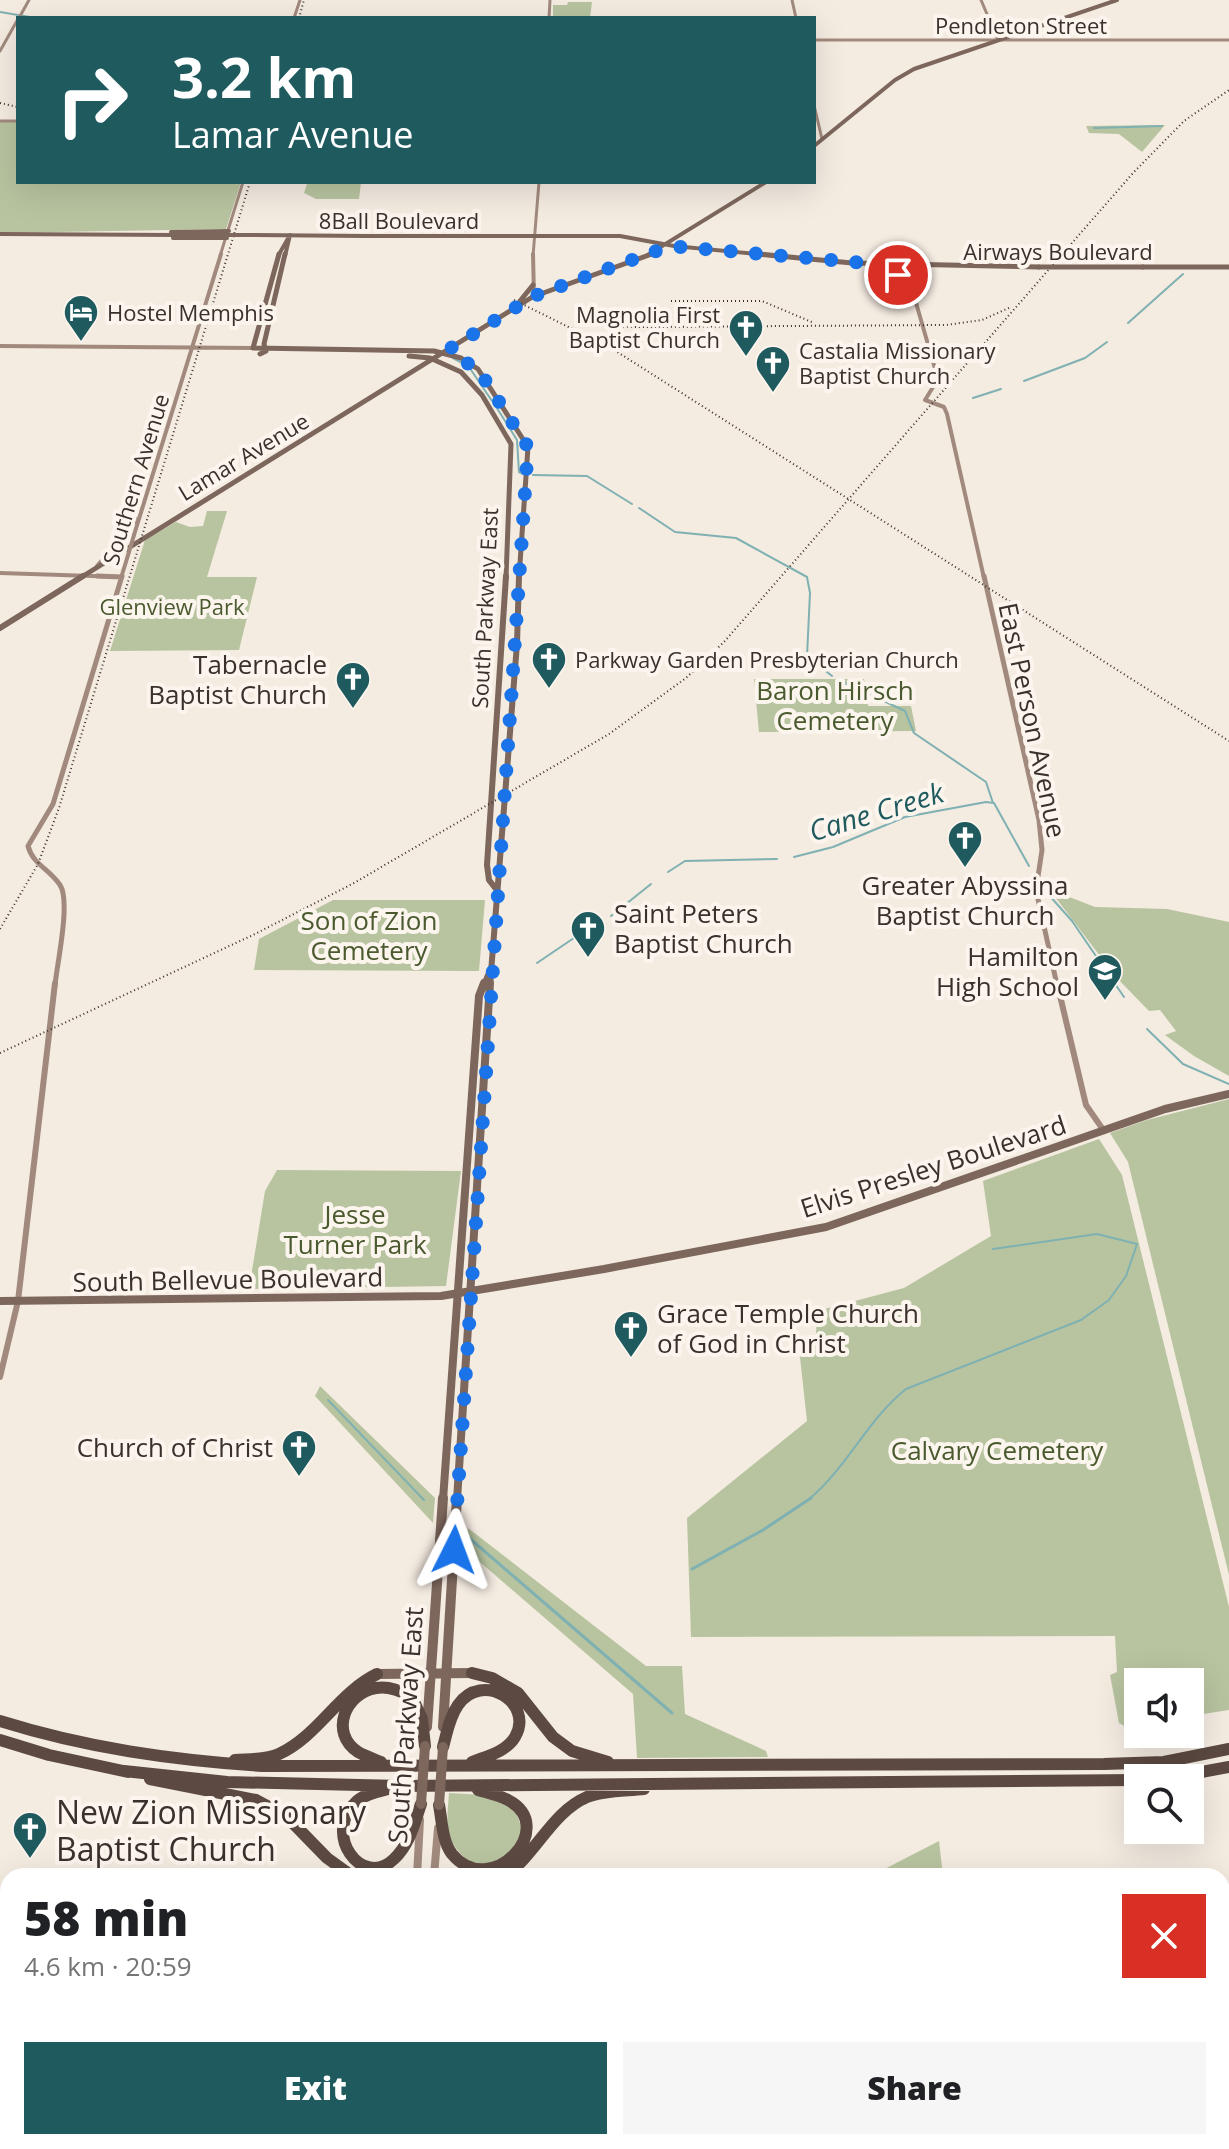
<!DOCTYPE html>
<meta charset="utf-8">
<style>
body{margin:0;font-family:"Open Sans",sans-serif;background:#f6f6f6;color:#202124;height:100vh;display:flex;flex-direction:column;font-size:30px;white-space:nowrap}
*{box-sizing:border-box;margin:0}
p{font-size:26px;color:#757577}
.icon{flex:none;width:44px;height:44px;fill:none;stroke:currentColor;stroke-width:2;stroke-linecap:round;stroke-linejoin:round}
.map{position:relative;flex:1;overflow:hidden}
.details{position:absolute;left:0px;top:1868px;width:1230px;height:282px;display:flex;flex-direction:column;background:#fff;border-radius:24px 24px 0 0;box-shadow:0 8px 32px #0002}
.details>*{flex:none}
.banner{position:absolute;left:16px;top:16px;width:800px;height:168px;border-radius:0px;box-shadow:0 8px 32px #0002;background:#1f5a5e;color:#fff;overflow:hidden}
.controls{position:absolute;left:1124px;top:1668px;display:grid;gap:16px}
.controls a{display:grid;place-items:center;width:80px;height:80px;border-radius:0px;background:#fff;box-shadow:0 8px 32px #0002;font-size:40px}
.pin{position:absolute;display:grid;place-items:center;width:68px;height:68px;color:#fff;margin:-34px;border:4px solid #fff;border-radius:50%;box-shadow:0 2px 8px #0007}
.me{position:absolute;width:88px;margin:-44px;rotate:3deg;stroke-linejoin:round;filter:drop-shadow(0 0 6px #0008)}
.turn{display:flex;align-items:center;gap:28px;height:168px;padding:0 24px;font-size:36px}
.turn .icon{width:104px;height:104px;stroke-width:2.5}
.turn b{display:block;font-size:56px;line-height:68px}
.round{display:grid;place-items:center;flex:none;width:84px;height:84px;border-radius:0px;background:#f6f6f6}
.overview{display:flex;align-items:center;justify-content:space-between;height:136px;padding:0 24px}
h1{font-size:48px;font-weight:800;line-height:60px}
.button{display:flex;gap:16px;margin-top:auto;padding:16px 24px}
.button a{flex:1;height:92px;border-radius:0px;background:#1f5a5e;color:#fff;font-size:32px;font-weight:800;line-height:92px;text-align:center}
.button a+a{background:#f6f6f6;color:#202124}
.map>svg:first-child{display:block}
.green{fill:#b8c4a0}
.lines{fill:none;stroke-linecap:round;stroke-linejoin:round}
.stream-far1{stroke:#7fb0b2;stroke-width:2}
.stream{stroke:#7fb0b2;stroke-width:3}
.secondary-far4{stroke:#a18a7d;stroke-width:3}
.secondary-far3{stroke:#a18a7d;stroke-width:4}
.secondary-far2{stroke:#a18a7d;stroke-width:5}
.secondary-far1{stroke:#a18a7d;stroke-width:6}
.secondary{stroke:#a18a7d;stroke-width:8}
.primary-far4{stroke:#7d675c;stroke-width:4}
.primary-far3{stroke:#7d675c;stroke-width:5}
.primary-far2{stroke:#7d675c;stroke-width:6}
.primary-far1{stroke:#7d675c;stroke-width:8}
.primary{stroke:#7d675c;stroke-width:10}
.motorway{stroke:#5c4a42;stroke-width:12}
.rail{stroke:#3b302b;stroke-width:2;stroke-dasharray:1 3;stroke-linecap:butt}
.secondary-bridge{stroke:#a18a7d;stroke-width:4}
.primary-bridge-far2{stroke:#7d675c;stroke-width:4}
.primary-bridge-far1{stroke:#7d675c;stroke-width:5}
.primary-bridge{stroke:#7d675c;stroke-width:10}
.route{stroke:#1a73e8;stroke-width:14;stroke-dasharray:0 25.2}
.labels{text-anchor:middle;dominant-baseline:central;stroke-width:8;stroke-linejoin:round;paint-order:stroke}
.far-street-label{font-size:22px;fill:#3b302b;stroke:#fbf5ee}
.far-poi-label{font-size:22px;fill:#3b302b;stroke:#fbf5ee;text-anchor:start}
.far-park-label{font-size:22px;fill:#4a5a2e;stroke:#fbf5ee}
.poi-label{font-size:26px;fill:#3b302b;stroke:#fbf5ee;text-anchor:end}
.park-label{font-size:26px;fill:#4a5a2e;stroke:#fbf5ee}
.street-label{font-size:26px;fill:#3b302b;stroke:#fbf5ee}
.water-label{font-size:28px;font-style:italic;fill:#1f5a5e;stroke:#fbf5ee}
.near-poi-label{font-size:32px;fill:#3b302b;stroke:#fbf5ee;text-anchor:start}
</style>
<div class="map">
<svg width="1229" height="2149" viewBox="0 0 1229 2149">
<rect width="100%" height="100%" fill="#f4ebe1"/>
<path class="green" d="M568,2h24l-2,16h-37v-13h14z
M0,122h18v60h223l-15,47 -226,4z
M1165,125l-23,27 -23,-18 -30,-1 -3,-7z
M361,183l-2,16h-43l-12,-6 3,-9z
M207,511h20l-20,66h50l-18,73 -129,1 35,-111 31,-18 14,5 13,-1z
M754,679h110l4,27h43l5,25 -157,1z
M1049,889l46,18 72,2 62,13v154l-35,-20 -29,-21 11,-4 -16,-21 -11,1 -33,-34z
M333,900h152l-6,71 -225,-1 5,-31z
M1229,1099v476l-101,-413 -18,-29 37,-13z
M1099,1139l23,36 107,432v103l-39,6v-34h-52v43l-12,2 -7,-4 -9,-48 7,-3 -2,-36 -424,1 -4,-119 120,-97 -8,-73 17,-13 1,-24 87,-23 87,-52 -8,-55z
M277,1170l184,1 -15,115 -197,3 16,-98z
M320,1386l115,112 -2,25 -118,-127z
M468,1528l178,138h36l3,48 81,37 2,6 -131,1 -4,-64 -166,-143z
M449,1793l35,2 30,11 9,26 -19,30 -30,3c-30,-22 -28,-36 -25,-72z
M939,1841l4,35h-72z
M1222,2109h7v40h-60l-8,-7h61z"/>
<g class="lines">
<path class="stream-far1" d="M0,12l36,6
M1094,128l68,-2
M1128,323l55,-49
M453,358l13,7
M469,367l23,34
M1024,381l61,-23 22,-16
M973,398l28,-9
M495,405l22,35 2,32 4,2
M533,475l54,1 45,28
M639,508l36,24 61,6 71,39 3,16 -3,63 25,20
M839,680l66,31 9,22 72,49 7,21
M794,857l39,-10 72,-30 81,-15 8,1 35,63
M668,872l17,-11 92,-2
M1049,895l23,26 52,76
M611,916l40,-32
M537,963l62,-42
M1147,1029l36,35 46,20
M328,1400l96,100
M808,1500c39,-32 59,-80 98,-111l175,-69 28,-20 17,-24 11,-32 -40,-10 -104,15"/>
<path class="stream" d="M468,1537l204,176
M692,1569l71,-39 48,-32
M1184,2142l8,7"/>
<path class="secondary-far4" d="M792,0l4,18
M981,0l17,40
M19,18l10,-18
M294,18l6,-18
M549,18l1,-18
M814,40h415
M0,51l18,-32
M814,105l8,34
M0,121h18
M220,256l23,-74
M533,256l6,-74"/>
<path class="secondary-far3" d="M533,254l1,42
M888,265l4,9 16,1 30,104 -13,21 19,7 3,7 37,164
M0,346l253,2
M134,535l87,-281
M97,566l40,-47
M0,573l122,4
M121,578l8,-26"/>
<path class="secondary-far2" d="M97,576l25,1
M984,576l55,244 3,30 -6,40 21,95
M55,985c2,-21 16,-84 5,-100 -10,-16 -27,-20 -32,-39l25,-42 69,-228"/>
<path class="secondary-far1" d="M1057,983l29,122 18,26
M0,1377l18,-76 37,-318"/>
<path class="secondary" d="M417,1876l3,-56
M434,1876l4,-48
M570,2142v7"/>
<path class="primary-far4" d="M814,146l81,-66 19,-11 203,-69
M171,232l58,-1
M0,234l176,1
M246,235l118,1
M403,236h217l54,10 104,10
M173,238h54
M278,256l12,-21
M285,256l5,-21
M646,256l120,-74"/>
<path class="primary-far3" d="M758,254l94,9 187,4
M1143,267h86
M532,297l120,-43
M520,301l13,-16
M253,348l181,3 27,7 17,11 50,78 -9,131
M253,348l26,-94
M260,354l6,-3 -2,-7 21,-90
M409,356l21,2 31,14 21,23 29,49 -5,134
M80,578l454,-282"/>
<path class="primary-far2" d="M0,628l83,-52
M496,889l-7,-9 -2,-15 19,-289
M484,985l7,-17
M490,985l27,-341 2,-68"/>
<path class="primary-far1" d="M0,1301l441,-5 163,-27 222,-42 339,-118 64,-15
M443,1500l36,-504 5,-13
M457,1500l33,-517"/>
<path class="primary" d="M377,1674l95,-1
M427,1727l16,-229
M443,1727l14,-229"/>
<path class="motorway" d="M472,1673l20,5 26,15 35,44 19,14 36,11
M0,1721c86,27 172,39 262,45l842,-2 60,-2 65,-13
M0,1740l49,15 79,17
M443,1747c4,-14 6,-29 15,-42 24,-35 77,-2 57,32 -9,15 -28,19 -43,25
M235,1760c14,-1 31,0 44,-6 39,-18 59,-61 98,-80
M381,1762c-7,-3 -16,-6 -23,-10 -29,-19 -13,-59 18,-64 14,-2 24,3 36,9l10,22 3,27
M124,1771l103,11 175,4 736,-6
M1169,1778l60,-11
M150,1779l106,21 30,16 41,42 25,18
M392,1788c-11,3 -26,5 -35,13 -36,32 5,89 37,58 16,-15 20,-35 27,-55
M439,1805c3,15 3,36 13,49 39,47 108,-27 56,-54 -9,-5 -20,-7 -30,-10
M505,1876c31,-22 47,-64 82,-79 17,-7 39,-6 57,-8"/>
<path class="rail" d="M299,18l5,-18
M0,103l18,4
M514,300l97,48 618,393
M671,301h91l52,22
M575,324l60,3 311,-2 36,-5 29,-13
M0,929l38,-65 21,-56 191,-626
M0,1053l255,-119 99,-51 255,-149 77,-56 38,-36 409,-469 51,-52 45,-31"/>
<path class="secondary-bridge" d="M129,552l5,-17"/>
<path class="primary-bridge-far2" d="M176,235h70
M364,236h39"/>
<path class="primary-bridge-far1" d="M1039,267h104"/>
<path class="primary-bridge" d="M421,1804l4,-58
M439,1805l4,-58"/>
</g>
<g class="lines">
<path class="route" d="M454,1550l74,-1103 -50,-78 -24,-13 -3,-8 83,-52 125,-46 22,-3 207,18 1,7 9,3"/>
</g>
<defs>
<g id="hotel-pin" transform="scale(1.8)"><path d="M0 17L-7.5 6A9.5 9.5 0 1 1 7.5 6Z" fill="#1f5a5e" stroke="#fbf5ee"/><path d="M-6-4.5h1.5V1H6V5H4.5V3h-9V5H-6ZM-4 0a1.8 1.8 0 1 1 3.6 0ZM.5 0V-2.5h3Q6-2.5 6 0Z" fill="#fff"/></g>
<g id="church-pin" transform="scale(1.8)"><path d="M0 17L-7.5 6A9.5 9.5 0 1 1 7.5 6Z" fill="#1f5a5e" stroke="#fbf5ee"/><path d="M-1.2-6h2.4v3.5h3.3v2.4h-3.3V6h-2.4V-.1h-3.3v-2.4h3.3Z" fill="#fff"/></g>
<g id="school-pin" transform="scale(1.8)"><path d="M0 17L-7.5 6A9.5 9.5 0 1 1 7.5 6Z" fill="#1f5a5e" stroke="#fbf5ee"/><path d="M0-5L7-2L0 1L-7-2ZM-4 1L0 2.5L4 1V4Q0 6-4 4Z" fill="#fff"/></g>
</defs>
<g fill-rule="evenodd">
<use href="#hotel-pin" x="81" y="312"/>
<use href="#church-pin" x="746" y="327"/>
<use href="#church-pin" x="773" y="363"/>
<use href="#church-pin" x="549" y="659"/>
<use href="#church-pin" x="353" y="679"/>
<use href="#church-pin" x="965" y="838"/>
<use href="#church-pin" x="588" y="928"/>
<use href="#school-pin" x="1105" y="971"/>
<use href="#church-pin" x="631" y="1328"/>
<use href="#church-pin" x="299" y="1447"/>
<use href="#church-pin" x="30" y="1829"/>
</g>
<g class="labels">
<g class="far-street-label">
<text x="1021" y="25">Pendleton Street</text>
<text x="399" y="220">8Ball Boulevard</text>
<text x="1058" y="251">Airways Boulevard</text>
<text transform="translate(243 456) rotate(-31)">Lamar Avenue</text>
<text transform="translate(135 479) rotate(-73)">Southern Avenue</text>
<text transform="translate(484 608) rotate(-87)">South Parkway East</text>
</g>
<g class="far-poi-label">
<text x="107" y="312">Hostel Memphis</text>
<text x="720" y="314" text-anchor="end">Magnolia First<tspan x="720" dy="25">Baptist Church</tspan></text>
<text x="799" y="350">Castalia Missionary<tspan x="799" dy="25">Baptist Church</tspan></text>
<text x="575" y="659">Parkway Garden Presbyterian Church</text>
</g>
<g class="far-park-label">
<text x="172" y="606">Glenview Park</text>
</g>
<g class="poi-label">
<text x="327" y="664">Tabernacle<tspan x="327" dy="30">Baptist Church</tspan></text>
<text x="965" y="885" text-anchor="middle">Greater Abyssina<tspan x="965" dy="30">Baptist Church</tspan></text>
<text x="614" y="913" text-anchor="start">Saint Peters<tspan x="614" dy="30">Baptist Church</tspan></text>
<text x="1079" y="956">Hamilton<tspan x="1079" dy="30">High School</tspan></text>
<text x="657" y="1313" text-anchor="start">Grace Temple Church<tspan x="657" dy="30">of God in Christ</tspan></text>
<text x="273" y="1447">Church of Christ</text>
</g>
<g class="park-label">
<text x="835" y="690">Baron Hirsch<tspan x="835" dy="30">Cemetery</tspan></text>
<text x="369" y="920">Son of Zion<tspan x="369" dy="30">Cemetery</tspan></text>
<text x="355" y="1214">Jesse<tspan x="355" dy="30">Turner Park</tspan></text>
<text x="997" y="1450">Calvary Cemetery</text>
</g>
<g class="street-label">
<text transform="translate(1033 720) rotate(78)">East Person Avenue</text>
<text transform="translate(933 1166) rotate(-18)">Elvis Presley Boulevard</text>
<text transform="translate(228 1279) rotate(-1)">South Bellevue Boulevard</text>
<text transform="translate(405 1725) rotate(-86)">South Parkway East</text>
</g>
<g class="water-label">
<text transform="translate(876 811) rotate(-17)">Cane Creek</text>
</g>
<g class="near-poi-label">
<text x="56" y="1811">New Zion Missionary<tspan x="56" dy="37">Baptist Church</tspan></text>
</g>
</g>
</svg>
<div class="controls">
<a><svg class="icon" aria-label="sound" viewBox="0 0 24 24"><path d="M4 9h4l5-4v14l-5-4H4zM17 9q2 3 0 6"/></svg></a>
<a><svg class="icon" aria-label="search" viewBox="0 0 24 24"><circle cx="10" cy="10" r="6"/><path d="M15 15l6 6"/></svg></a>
</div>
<div class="pin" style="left:898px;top:275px;background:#d93025"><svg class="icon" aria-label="arrive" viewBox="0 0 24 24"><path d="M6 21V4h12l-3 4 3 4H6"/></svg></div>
<svg class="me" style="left:454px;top:1550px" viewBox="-20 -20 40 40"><path d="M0-17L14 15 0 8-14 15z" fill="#1a73e8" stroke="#fff" stroke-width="4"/></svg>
<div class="banner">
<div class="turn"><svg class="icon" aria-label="right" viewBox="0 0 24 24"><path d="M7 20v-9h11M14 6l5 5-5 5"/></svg><div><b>3.2 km</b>Lamar Avenue</div></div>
</div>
<section class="details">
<div class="overview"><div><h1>58 min</h1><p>4.6 km · 20:59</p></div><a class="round" style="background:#d93025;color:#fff"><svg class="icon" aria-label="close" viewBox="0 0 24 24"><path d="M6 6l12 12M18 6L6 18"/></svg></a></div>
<div class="button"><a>Exit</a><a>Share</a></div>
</section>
</div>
